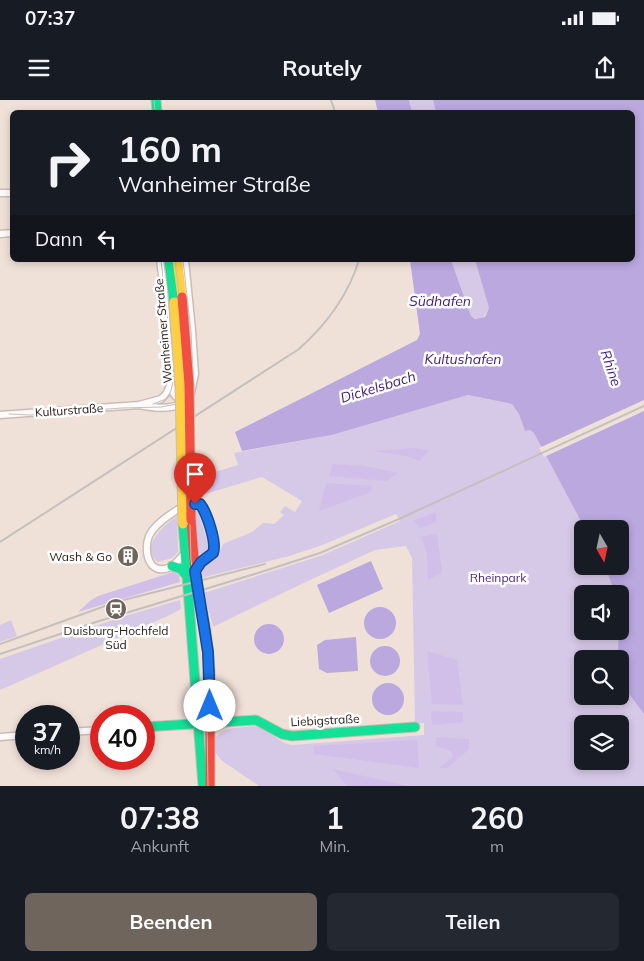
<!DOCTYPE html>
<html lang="de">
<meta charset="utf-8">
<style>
body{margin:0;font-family:Mulish,sans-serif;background:#242831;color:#f1f3f6;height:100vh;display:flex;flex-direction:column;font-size:19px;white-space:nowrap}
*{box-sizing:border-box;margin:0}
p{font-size:16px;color:#9ea1a6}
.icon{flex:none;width:28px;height:28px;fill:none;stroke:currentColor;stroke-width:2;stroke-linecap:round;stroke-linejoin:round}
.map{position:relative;height:686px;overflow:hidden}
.details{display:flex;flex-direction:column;background:#171b24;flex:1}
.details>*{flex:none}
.top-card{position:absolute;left:10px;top:10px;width:625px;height:152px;border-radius:8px;box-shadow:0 2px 8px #0003;background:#171b24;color:#f1f3f6;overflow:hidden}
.needle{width:32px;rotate:171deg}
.tools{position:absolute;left:574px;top:420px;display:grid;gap:10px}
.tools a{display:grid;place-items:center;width:55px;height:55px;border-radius:8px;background:#171b24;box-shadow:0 2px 8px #0003;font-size:25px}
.speed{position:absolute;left:15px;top:605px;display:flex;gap:10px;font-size:25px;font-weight:700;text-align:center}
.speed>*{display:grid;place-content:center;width:65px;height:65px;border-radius:50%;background:#171b24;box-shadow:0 2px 8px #0003;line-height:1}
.speed small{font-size:12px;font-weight:400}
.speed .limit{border:8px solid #d22;background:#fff;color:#111}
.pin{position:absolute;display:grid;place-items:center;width:42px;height:42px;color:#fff;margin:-51px -21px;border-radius:50% 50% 50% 0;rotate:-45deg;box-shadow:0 0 5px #0007}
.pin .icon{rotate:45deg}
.me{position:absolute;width:55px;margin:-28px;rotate:0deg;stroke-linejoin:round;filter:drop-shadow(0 0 4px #0008)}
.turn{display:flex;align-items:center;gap:18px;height:105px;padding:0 25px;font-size:22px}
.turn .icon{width:65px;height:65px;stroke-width:2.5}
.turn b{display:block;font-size:35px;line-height:42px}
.then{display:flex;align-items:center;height:48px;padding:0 25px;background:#0003;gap:10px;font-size:19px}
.eta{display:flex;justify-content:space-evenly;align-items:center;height:85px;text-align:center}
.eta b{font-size:30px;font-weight:700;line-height:35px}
.primary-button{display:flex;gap:10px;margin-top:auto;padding:10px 25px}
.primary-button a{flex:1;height:58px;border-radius:8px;background:#70655d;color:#fff;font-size:20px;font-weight:700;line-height:58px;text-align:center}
.primary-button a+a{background:#242831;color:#f1f3f6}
.status{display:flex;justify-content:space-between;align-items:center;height:35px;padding:0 25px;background:#171b24;direction:ltr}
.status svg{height:14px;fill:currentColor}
header{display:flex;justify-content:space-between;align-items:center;height:65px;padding:0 25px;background:#171b24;font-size:22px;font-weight:700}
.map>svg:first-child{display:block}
.green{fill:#d6c8e7;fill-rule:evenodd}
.forest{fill:#d1bfea}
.water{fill:#baa8df}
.pier{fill:#f0e1d8}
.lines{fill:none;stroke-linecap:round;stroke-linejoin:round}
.street-casing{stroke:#c9beb6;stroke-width:9}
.fast-casing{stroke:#c9beb6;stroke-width:11}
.slow-casing{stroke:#c9beb6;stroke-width:11}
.jam-casing{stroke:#c9beb6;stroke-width:11}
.street{stroke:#fdfaf9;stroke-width:6}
.fast{stroke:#16e098;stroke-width:9}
.slow{stroke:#ffcf43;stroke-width:9}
.jam{stroke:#f24e42;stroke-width:9}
.tram{stroke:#c4c0be;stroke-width:1}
.rail{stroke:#c4c0be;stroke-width:2}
.slow-bridge-casing{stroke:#c9beb6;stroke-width:11;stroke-linecap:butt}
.jam-bridge-casing{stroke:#c9beb6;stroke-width:11;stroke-linecap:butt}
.slow-bridge{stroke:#ffcf43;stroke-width:9}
.jam-bridge{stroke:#f24e42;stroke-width:9}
.route-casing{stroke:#114b97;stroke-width:12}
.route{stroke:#1a73e8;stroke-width:9}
.labels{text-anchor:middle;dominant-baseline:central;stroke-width:5;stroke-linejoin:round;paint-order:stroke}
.street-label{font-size:12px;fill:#2b221b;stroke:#fff}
.poi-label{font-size:12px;fill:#2b221b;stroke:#fff;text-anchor:end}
.park-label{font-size:12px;fill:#472585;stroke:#fff}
.water-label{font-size:14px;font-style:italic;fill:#3f1b7b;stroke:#fff}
</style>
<div class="status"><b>07:37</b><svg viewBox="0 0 49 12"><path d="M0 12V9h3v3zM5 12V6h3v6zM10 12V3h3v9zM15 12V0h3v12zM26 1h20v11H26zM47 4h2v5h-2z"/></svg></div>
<header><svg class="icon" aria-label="menu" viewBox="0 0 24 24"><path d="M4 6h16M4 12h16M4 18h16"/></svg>Routely<svg class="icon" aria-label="share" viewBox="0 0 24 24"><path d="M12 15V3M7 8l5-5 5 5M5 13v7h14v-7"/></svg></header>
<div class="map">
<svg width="644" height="686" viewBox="0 0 644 686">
<rect width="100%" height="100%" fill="#f0e1d8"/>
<path class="green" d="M409,0h24l3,12h-24z
M451,160h24l14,48c-4,9 -9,14 -18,8z
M468,295l44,9 7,10 6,17 5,-1 4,3 51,96h-3v37h23l10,28h-33v37h38l-1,28h-37v37h38v-26l2,20h4l18,24v72h-385l-38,-26 -9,-12c3,-19 19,-20 34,-21 5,-1 11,-1 16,1 12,5 17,16 31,17l131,-10v-12l-9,1 -3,-166 -6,-12 -31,4 -82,38 -80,39 -9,-34 119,-38 77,-34 -4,-7 -76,32 -31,10 -88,22 -1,-10 17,-10 6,-14 29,-12 11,-9 11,1 10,-9 -4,-3 5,-6 10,6 7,-11 -40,-24 -67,20v-19l43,-13 -4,-12 98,-18zM582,624h38v37h-38z
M195,411h3l12,39 -5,5 -7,-2 -2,-6z
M177,416l1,36 -6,6 -14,4c-20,-14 7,-38 19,-46z
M180,500l1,9 -11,6 -170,75v-31l122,-42z
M11,520l6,16 -17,6v-17z"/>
<path class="forest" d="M412,348l17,2 -9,11 -15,-5 -31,-5z
M333,364l32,2 33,7 -12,8 -57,-5z
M326,383l46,3 -1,6 -52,19z
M436,412v10l-15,6 -8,-7z
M437,434l5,38 -14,8 -1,-26 -6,-17z
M173,472l6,3 1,7 -102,30 12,-11 8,-5z
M427,551l30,9 6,45 -31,-1z
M431,611l32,1v10l-31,3z
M436,637l33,2v10l-22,19h-8l14,-11 -2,-6 -15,-5z
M417,640l2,28 -105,-14 -1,-8z
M333,669l75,17h-61z"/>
<path class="water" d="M375,0h34l3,12h-34z
M433,0h211v614l-18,-24 -2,-1 -2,1 -4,-39 2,-57h-5l-10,-28h15v-37h-35l-51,-96 -4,-3 -5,1 -6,-17 -7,-10 -44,-9 -136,40 -90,16 -7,-19 182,-92 3,-6 -10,-74h41l20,56 4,3 10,-2 4,-9 -14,-48h157v-148h-196z
M371,461l12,28 -54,24 -12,-28z
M364 523a16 16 0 1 1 32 0a16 16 0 1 1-32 0Z
M254 539a15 15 0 1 1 30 0a15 15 0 1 1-30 0Z
M356,537l2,34 -31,2 -8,-4 -2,-24 8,-5z
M370 561a15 15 0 1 1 30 0a15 15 0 1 1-30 0Z
M372 599a16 16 0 1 1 32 0a16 16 0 1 1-32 0Z"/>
<path class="pier" d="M644,300v11l-100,46 -5,-9z"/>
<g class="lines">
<g class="street-casing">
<path id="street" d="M0,93h12
M0,134l12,-1
M160,160l4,29 7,95c2,9 3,15 13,15
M185,160l7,70 3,44 -4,19
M139,305c15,3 30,5 45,-2
M0,315l139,-10 22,-6 5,-5 5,-10
M185,453c-5,5 -9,11 -14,14 -22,10 -28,-15 -22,-31 4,-9 13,-16 22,-22 8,-6 19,-11 29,-10 5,8 19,43 13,50 -5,6 -13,9 -18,16
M69,632l32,-2
M0,637l26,-2"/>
</g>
<g class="fast-casing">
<path id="fast" d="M156,0l1,12
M169,160l5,42
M183,424l20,262
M172,466l9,3 5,6
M144,627l112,-7 26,14 10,2 123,-9"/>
</g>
<g class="slow-casing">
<path id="slow" d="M177,160l5,37"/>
</g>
<g class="jam-casing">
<path id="jam" d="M191,420l4,51 11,59 4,41v115"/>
</g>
<use href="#street" class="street"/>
<use href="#fast" class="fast"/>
<use href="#slow" class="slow"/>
<use href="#jam" class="jam"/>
<path class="tram" d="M154,0l1,12
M175,160l7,61 4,63 5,176 15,100 2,126
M153,304l13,-5 5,-8 2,-10 -4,-50 -8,-71
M9,314l21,1 92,-7 39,-1 16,-3 8,-5 6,-9 2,-16 -2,-42 -8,-72"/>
<path class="rail" d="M331,0l4,12
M0,442l299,-193c28,-25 49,-53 60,-89
M0,544l116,-42 149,-38
M0,554l96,-32 162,-49 62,-20 79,-34 245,-113"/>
<g class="slow-bridge-casing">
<path id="slow-bridge" d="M174,202l6,83 3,139"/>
</g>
<g class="jam-bridge-casing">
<path id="jam-bridge" d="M182,197l7,87 2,136"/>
</g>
<use href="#slow-bridge" class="slow-bridge"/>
<use href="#jam-bridge" class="jam-bridge"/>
</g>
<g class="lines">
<g class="route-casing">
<path id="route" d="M195,404h5c7,9 17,39 13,49l-12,9 -6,9 13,81 2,54"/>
</g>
<use href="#route" class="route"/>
</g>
<defs>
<g id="building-disc" transform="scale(1.125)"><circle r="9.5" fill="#70655d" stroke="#fff"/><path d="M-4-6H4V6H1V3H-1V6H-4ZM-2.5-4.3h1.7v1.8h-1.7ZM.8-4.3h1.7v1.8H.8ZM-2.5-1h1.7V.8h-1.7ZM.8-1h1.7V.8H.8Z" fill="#fff"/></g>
<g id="station-disc" transform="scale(1.125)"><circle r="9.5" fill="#70655d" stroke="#fff"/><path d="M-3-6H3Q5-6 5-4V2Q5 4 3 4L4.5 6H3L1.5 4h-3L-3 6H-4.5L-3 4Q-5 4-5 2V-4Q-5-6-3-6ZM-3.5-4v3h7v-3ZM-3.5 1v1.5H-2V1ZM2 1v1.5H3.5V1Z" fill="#fff"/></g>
</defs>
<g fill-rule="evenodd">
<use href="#building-disc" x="128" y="456"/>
<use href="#station-disc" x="116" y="509"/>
</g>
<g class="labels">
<g class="street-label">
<text transform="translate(163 231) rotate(-95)">Wanheimer Straße</text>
<text transform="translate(69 310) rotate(-4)">Kulturstraße</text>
<text transform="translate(325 620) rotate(-3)">Liebigstraße</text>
</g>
<g class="poi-label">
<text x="112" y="456">Wash &amp; Go</text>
<text x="116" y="530" text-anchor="middle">Duisburg-Hochfeld<tspan x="116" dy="14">Süd</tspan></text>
</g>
<g class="park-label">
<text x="498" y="477">Rheinpark</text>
</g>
<g class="water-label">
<text x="440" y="201">Südhafen</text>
<text x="463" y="259">Kultushafen</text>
<text transform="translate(611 268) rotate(71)">Rhine</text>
<text transform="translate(378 287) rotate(-17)">Dickelsbach</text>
</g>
</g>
</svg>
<div class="tools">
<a><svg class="needle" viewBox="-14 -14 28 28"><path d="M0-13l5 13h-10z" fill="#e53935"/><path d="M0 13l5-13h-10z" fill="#9ea1a6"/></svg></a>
<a><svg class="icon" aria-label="sound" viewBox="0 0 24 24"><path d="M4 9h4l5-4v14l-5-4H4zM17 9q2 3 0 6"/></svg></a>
<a><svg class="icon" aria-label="search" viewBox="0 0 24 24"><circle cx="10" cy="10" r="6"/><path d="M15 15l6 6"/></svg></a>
<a><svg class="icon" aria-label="layers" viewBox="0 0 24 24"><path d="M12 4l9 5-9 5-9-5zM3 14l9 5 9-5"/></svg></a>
</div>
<div class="speed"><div>37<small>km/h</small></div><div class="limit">40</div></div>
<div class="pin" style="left:195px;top:404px;background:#d93025"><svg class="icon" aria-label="arrive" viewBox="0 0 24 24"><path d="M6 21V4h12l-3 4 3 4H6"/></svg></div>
<svg class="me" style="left:210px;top:606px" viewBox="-20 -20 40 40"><circle r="19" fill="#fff"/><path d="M0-13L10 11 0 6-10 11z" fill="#1a73e8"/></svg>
<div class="top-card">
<div class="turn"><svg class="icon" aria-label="right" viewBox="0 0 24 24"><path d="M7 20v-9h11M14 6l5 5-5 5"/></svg><div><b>160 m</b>Wanheimer Straße</div></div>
<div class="then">Dann<svg class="icon" aria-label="left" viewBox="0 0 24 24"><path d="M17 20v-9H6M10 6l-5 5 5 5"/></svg></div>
</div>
</div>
<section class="details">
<div class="eta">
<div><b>07:38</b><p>Ankunft</p></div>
<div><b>1</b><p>Min.</p></div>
<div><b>260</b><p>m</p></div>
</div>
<div class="primary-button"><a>Beenden</a><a>Teilen</a></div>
</section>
